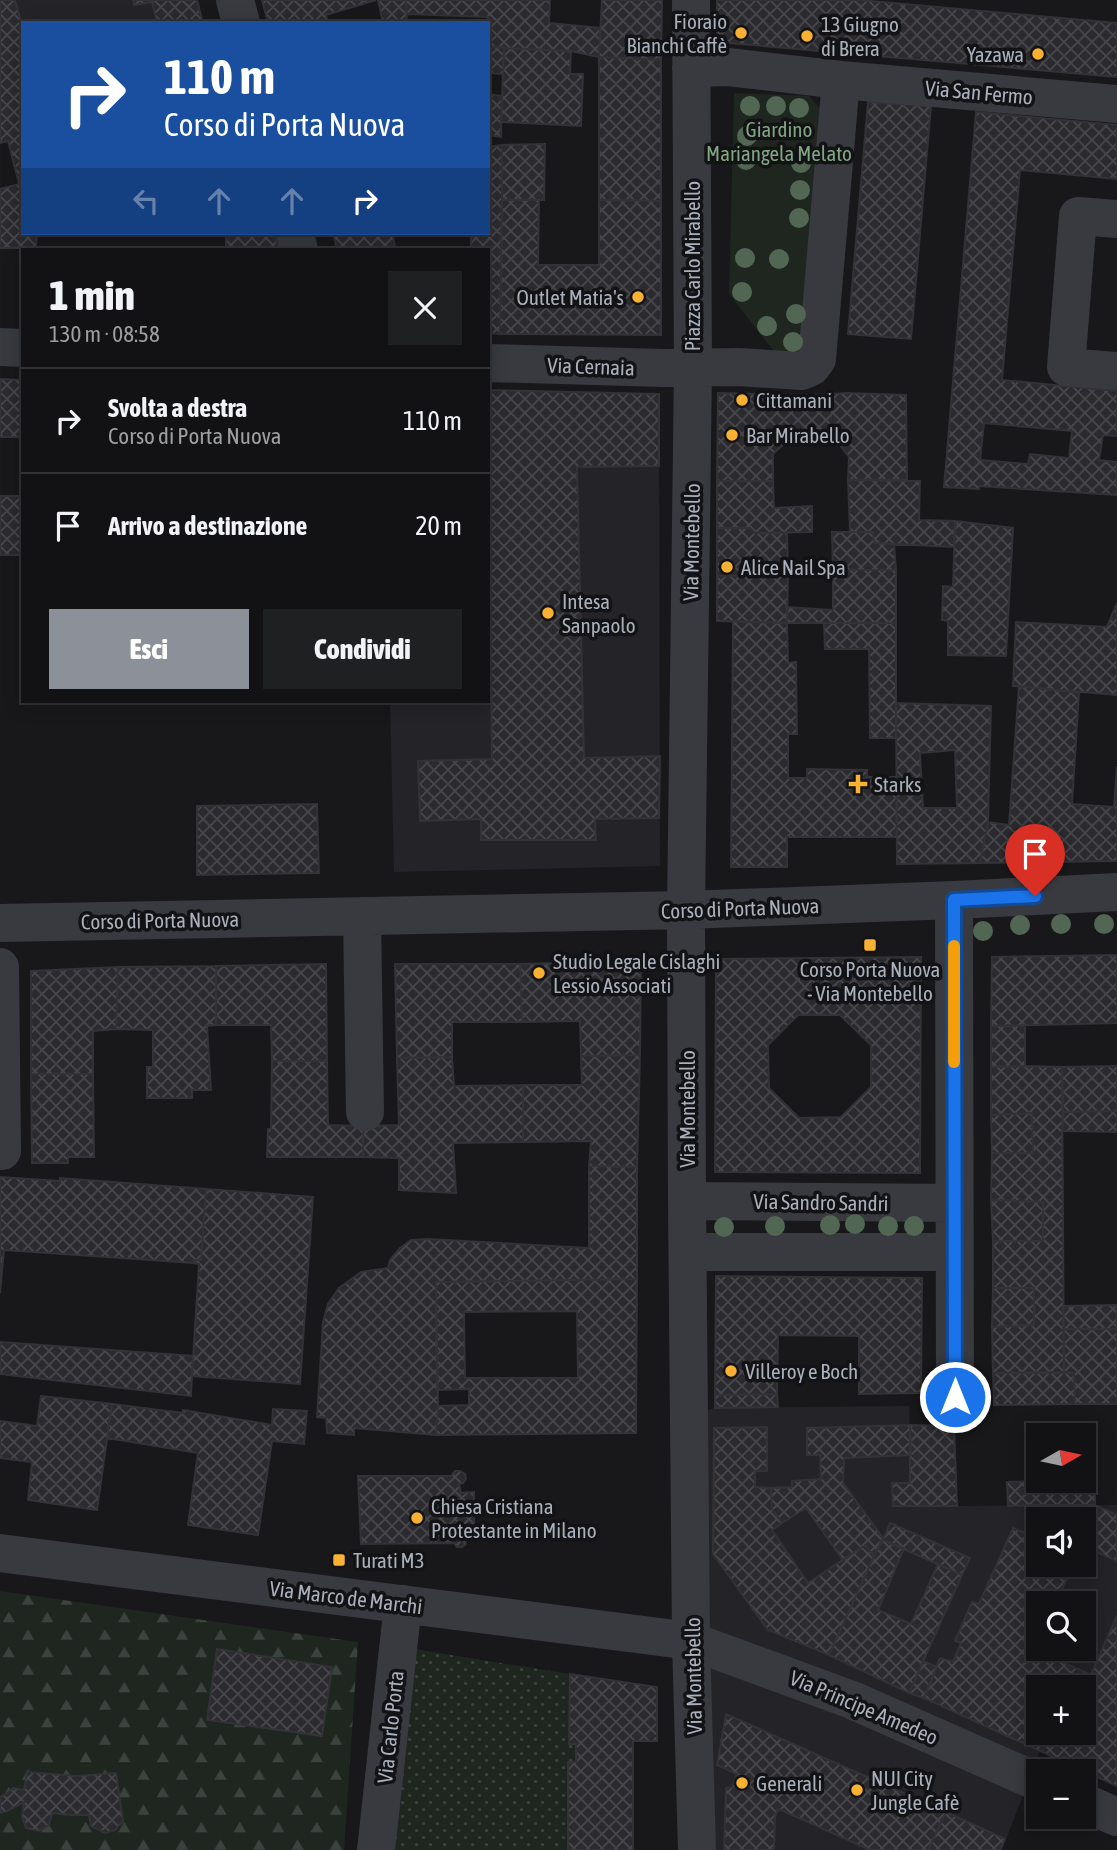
<!DOCTYPE html>
<html lang="it">
<meta charset="utf-8">
<style>
body{margin:0;font-family:"Asap Condensed",sans-serif;background:#1f2022;color:#f1f3f6;height:100vh;display:flex;flex-direction:column;font-size:26px;white-space:nowrap}
*{box-sizing:border-box;margin:0}
p{font-size:23px;color:#9c9ea0}
.icon{flex:none;width:38px;height:38px;fill:none;stroke:currentColor;stroke-width:2;stroke-linecap:round;stroke-linejoin:round}
.map{position:relative;flex:1;overflow:hidden}
.panel{position:absolute;left:21px;top:248px;width:469px;height:455px;display:flex;flex-direction:column;background:#121214;border-radius:0px;box-shadow:0 4px 18px #0003,0 0 0 2px #313234}
.panel>*{flex:none}
.guide{position:absolute;left:21px;top:21px;width:469px;height:214px;border-radius:0px;box-shadow:0 4px 18px #0003,0 0 0 2px #313234;background:#1a4fa0;color:#fff;overflow:hidden}
.needle{width:46px;rotate:81deg}
.tools{position:absolute;left:1026px;top:1423px;display:grid;gap:14px}
.tools a{display:grid;place-items:center;width:70px;height:70px;border-radius:0px;background:#121214;box-shadow:0 4px 18px #0003,0 0 0 2px #313234;font-size:35px}
.pin{position:absolute;display:grid;place-items:center;width:60px;height:60px;color:#fff;margin:-72px -30px;border-radius:50% 50% 50% 0;rotate:-45deg;box-shadow:0 0 7px #0007}
.pin .icon{rotate:45deg}
.me{position:absolute;width:77px;margin:-38px;rotate:0deg;stroke-linejoin:round;filter:drop-shadow(0 0 5px #0008)}
.turn{display:flex;align-items:center;gap:24px;height:147px;padding:0 28px;font-size:32px}
.turn .icon{width:91px;height:91px;stroke-width:2.5}
.turn b{display:block;font-size:49px;line-height:60px}
.lanes{display:flex;align-items:center;height:66px;padding:0 28px;background:#0003;justify-content:center;gap:35px;direction:ltr}
.lanes .off{opacity:.35}
.round{display:grid;place-items:center;flex:none;width:74px;height:74px;border-radius:0px;background:#1f2022}
.summary{display:flex;align-items:center;justify-content:space-between;height:119px;padding:0 28px}
h1{font-size:42px;font-weight:800;line-height:52px}
.action{display:flex;gap:14px;margin-top:auto;padding:14px 28px}
.action a{flex:1;height:80px;border-radius:0px;background:#8c9099;color:#fff;font-size:28px;font-weight:800;line-height:80px;text-align:center}
.action a+a{background:#1f2022;color:#f1f3f6}
ul{padding:0;list-style:none}
li{display:flex;align-items:center;gap:21px;height:105px;padding:0 28px;border-top:2px solid #313234}
li div{flex:1}
li b{display:block;font-size:26px}
li em{font-style:normal}
.map>svg:first-child{display:block}
.built{fill:#242428;fill-rule:evenodd}
.forest{fill:url(#forest-firs)}
.park{fill:#1e261f}
.garden{fill:url(#garden-dots)}
.building{fill:url(#building-cross-hatch);stroke:#323237;stroke-width:2;fill-rule:evenodd}
.lines{fill:none;stroke-linecap:round;stroke-linejoin:round}
.minor{stroke:#393a40;stroke-width:38}
.tree{fill:#526654}
.route-casing{stroke:#114b97;stroke-width:18}
.route{stroke:#1a73e8;stroke-width:12}
.slow{stroke:#f59e0b;stroke-width:12}
.poi-dot{fill:#f8b133;stroke:#131316;stroke-width:2.5}
.labels{text-anchor:middle;dominant-baseline:central;stroke-width:7;stroke-linejoin:round;paint-order:stroke}
.poi-label{font-size:21px;fill:#aab0bb;stroke:#131316;text-anchor:start}
.street-label{font-size:21px;fill:#aab0bb;stroke:#131316}
.park-label{font-size:21px;fill:#81a682;stroke:#131316}
</style>
<div class="map">
<svg width="1117" height="1850" viewBox="0 0 1117 1850">
<defs>
<pattern id="forest-firs" width="22" height="20" patternUnits="userSpaceOnUse" patternTransform="scale(1.75)"><rect width="22" height="20" fill="#1e261f"/><path d="M5 1l3.5 6h-7zM16 11l3.5 6h-7z" fill="#3c433e"/></pattern>
<pattern id="garden-dots" width="8" height="8" patternUnits="userSpaceOnUse" patternTransform="scale(1.75)"><rect width="8" height="8" fill="#1e261f"/><path d="M2 2h.1M6 6h.1" fill="none" stroke="#3c433e" stroke-width="1.8" stroke-linecap="round"/></pattern>
<pattern id="building-cross-hatch" width="8" height="8" patternUnits="userSpaceOnUse" patternTransform="scale(1.75)"><rect width="8" height="8" fill="#2b2b2f"/><path d="M0 0l8 8M0 8l8-8" fill="none" stroke="#47474b"/></pattern>
</defs>
<rect width="100%" height="100%" fill="#18181b"/>
<path class="built" d="M0,0h197l6,23h-180v160l-4,1 -11,-43 -8,2z
M488,390l171,4 1,472 -266,6 -4,-170h98z
M909,1406l2,49 46,51 160,-1v281l-77,-35 -38,99h-304l-5,-438 22,-4zM1038,1519h45v45h-45zM1038,1603h45v45h-45zM1038,1687h45v45h-45z"/>
<path class="forest" d="M0,1591l358,51 -14,208h-344z"/>
<path class="park" d="M734,93l75,3 18,20 -20,240 -30,-1 -48,-61z"/>
<path class="garden" d="M414,1649l156,25 -1,69 7,1v18h-8v88h-174z"/>
<path class="building" d="M0,0h15l8,28v155l-4,1 -11,-43 -8,2z
M133,0h64l6,23h-46l-5,-21 -18,3z
M262,0h114l-50,15 2,8h-60z
M378,0h28l1,23h-24z
M406,0h144l-1,23 51,5 -1,29 -28,-6 -67,-3 -15,-2 -1,-29 -81,-3z
M602,0h60l-1,60 -62,-3z
M717,0h143l257,23v54l-400,-35z
M488,46l16,2 -1,26 -14,-1v21l13,2 -1,41 -13,-2z
M504,48l67,3 -1,23h13l-2,52 -80,-4z
M599,57l62,3v141l-62,-1z
M868,102l63,4 -20,233 -63,-5z
M976,112l141,13v54l-97,-9 -18,210 115,11v45l-14,-1 -4,25 18,2v33l-138,-9v3l-35,-2zM984,423l88,8 -3,27 -39,-4 -2,10 -48,-4z
M545,144l-1,56h-42v-55z
M502,145v55l-2,134 -12,-1v-83h-17v-17h17v-86z
M23,183v50h14l-1,15h-36v-59z
M502,200h37l-1,65h61v-65l62,1v134l-161,-1z
M226,233h48l5,17h-53z
M333,233h59l4,17h-59z
M0,379l23,1v57h-23z
M488,390l171,4v72l-82,1 7,291 76,-2 -1,62 -64,1 1,21h-115v-21l-61,2 -2,-60 74,-2z
M718,393l92,2 37,-2 59,2 1,85h-59l1,-23 -10,-13 -54,-1 -12,11v27h-56z
M848,480l72,1 -1,39 36,1 -1,26 -80,-4 -1,-11h-23z
M717,481h56l1,27 38,-2v26l-57,1 -5,-5h-33z
M0,496h23v59h-23z
M955,521l58,7 -7,128 -58,-1v-34l-6,-1 1,-34 10,1z
M717,528h33l5,5h32l1,42 -71,1z
M832,532h41l1,11 20,1 2,26h-63z
M833,570h63v53h-109v-16l46,3z
M788,575l-1,48 -70,-2v-45z
M1117,603v92l-104,-9 3,-64 91,5z
M733,621l54,2 1,40 8,-1 1,72h-9v44h19v-9l60,1v7h30v60h-110v30h-56z
M824,623h72v115h-26l-1,-89h-44z
M1019,686l60,7 -7,111 42,3 3,-41v95l-137,2 8,-41 21,3z
M896,703l95,3 -3,116 -8,41 -83,1zM955,750l2,58h-34l-3,-55z
M317,804l2,69 -122,2v-69z
M1117,955v68l-126,3 1,-69z
M921,957l-1,216 -205,-1 1,-213zM798,1015h42l31,30v42l-30,30 -42,1 -30,-30 -1,-43z
M641,961l-1,94 -59,1 -1,-35 -58,1 -2,-58z
M326,964l1,97h-55l-1,-36h-55v-59z
M395,964h125l2,58h-70v35l-55,1z
M216,966v59l-9,1 4,64h-19v8h-45v-31h6v-37l-37,-1 2,-62z
M118,967l-2,62 -23,2v43h-62v-103z
M991,1026h34v40l-34,1z
M640,1055l-3,112 -48,-1 2,-25 -68,1v-57h59l-1,-29z
M452,1057l2,29 69,-1v57l-70,1 3,50 -57,-3v-32l-36,-1v-31l36,-1 -2,-67z
M272,1061h55l1,64 35,1v31h-96l1,-28h3z
M1025,1066l37,1 2,305 -71,1 -1,-46 42,-2v-37h-41v-47h50v-39l-52,-2 1,-47h41l-1,-40 -41,2v-48z
M1117,1066v45l-54,1 -1,-45z
M31,1074h62l1,83h-26v6h-36z
M1117,1111v21l-55,-1 1,-19z
M1032,1113l1,40h-41l-1,-38z
M589,1166l48,1v112l-201,3 2,124 -2,29 -82,-7v7l-27,-2 -1,-15 -9,-1 6,-95 5,-18 11,-16 22,-16 27,-4 2,-8 10,-12 11,-8 17,-1 161,9z
M0,1177l60,4v-3l146,11 -5,71h-7l-1,3 -189,-13 -4,43z
M206,1189l107,8 -13,187 -108,-8 7,-112 -6,-1 1,-3h7z
M991,1200l52,2v39h-50z
M716,1276l206,2 -1,115 -62,1v-58l-81,-1 -1,59 -62,1z
M637,1279l-1,154 -200,2 2,-29 31,-1v-16l-32,1 -1,-108zM577,1311l1,67h-113l-1,-66z
M993,1288h41v37l-42,2z
M1117,1305v24h-54v-23z
M1063,1329h54v75h-42l-1,-31 -10,-1z
M0,1342l193,14 -2,40 -191,-22z
M993,1373h81l1,31 -81,1z
M777,1394l1,13 -63,1v-13z
M41,1396l71,8 -15,106 -69,-10 4,-38 -32,-4v-37l37,5z
M112,1404l71,9v-3l89,15 1,-16 34,2 -3,33 -32,-3 -14,94 -70,-10 10,-72 -91,-15z
M910,1425l44,1 3,80h-64l-1,-23h18z
M910,1425l1,30 -67,3 -1,25 40,55 -9,18 -9,-11 -22,15 -37,-52 -24,15 -10,-14 -1,-21 21,-1v-6l29,-2 -1,-24h-13v-27z
M767,1427v44h-12v16l16,1 1,21 10,14 -10,7 36,53 57,-38 9,11 -45,99 -61,-25 -55,-76 1,-126z
M455,1471h5l5,3 1,5 -3,4 -4,1 2,9 13,-1v35l-15,1 1,8 3,-1 2,3 1,6 -4,3h-5l-3,-4 -93,1 -3,-68h93z
M1095,1480v25h-62l-25,1 -1,-24z
M1033,1505h62l22,10v46l-34,-15v-27h-45v6l-11,-5z
M890,1523l80,35 -8,17 -79,-35z
M1013,1528l25,10v26h35l-17,39h-18v42l-2,5 55,25 26,-60v171l-193,-88 16,-40 13,4 8,-19 -6,-2 17,-39 7,2zM1035,1682l10,5h38v45h-45v-15l-15,-7z
M883,1540l21,8 -26,62 33,14 27,-60 24,11 -53,118 -80,-38 45,-99z
M217,1649l115,18 -10,69 -115,-16z
M923,1661l14,6 -13,31 -15,-5z
M570,1674l87,13v54h-24v109h-65v-88h8v-18h-7z
M726,1714l220,98 -18,38h-58l-91,-41 -4,7 -1,34h-50l2,-62 6,-1 5,-13 -20,-9z
M27,1772l50,4 39,-3 7,48 -8,9 -10,3 -14,-7 -2,-11h-18l-19,-2 -3,12 -10,6 -13,-3 -4,-11 2,-15 -17,9 -7,2v-16l6,-3 7,-6 11,2z
M946,1812l59,27 -5,11h-72z"/>
<g class="lines">
<path class="minor" d="M235,0l6,23
M691,0l2,368 -7,542 1,291 4,440 6,209
M691,68l37,-1 113,13 276,24
M1117,219l-39,-3 -12,151 51,4
M295,233l4,17
M0,347l23,1
M488,363l175,5 75,-1 64,4 9,-4 6,-8 24,-279
M954,900l1,497
M362,916l3,196
M0,923l686,-13 268,-10 163,-8
M0,967l2,184
M687,1201l267,2
M688,1252h266
M0,1553l691,88 161,59 186,82
M1083,1802l34,15
M376,1850l27,-246"/>
</g>
<g class="tree">
<circle cx="750" cy="106" r="10"/>
<circle cx="776" cy="106" r="10"/>
<circle cx="799" cy="108" r="10"/>
<circle cx="747" cy="136" r="10"/>
<circle cx="746" cy="160" r="10"/>
<circle cx="801" cy="163" r="10"/>
<circle cx="800" cy="190" r="10"/>
<circle cx="799" cy="218" r="10"/>
<circle cx="745" cy="258" r="10"/>
<circle cx="779" cy="259" r="10"/>
<circle cx="742" cy="292" r="10"/>
<circle cx="796" cy="314" r="10"/>
<circle cx="767" cy="326" r="10"/>
<circle cx="793" cy="342" r="10"/>
<circle cx="1061" cy="924" r="10"/>
<circle cx="1104" cy="924" r="10"/>
<circle cx="1020" cy="925" r="10"/>
<circle cx="983" cy="931" r="10"/>
<circle cx="855" cy="1224" r="10"/>
<circle cx="830" cy="1225" r="10"/>
<circle cx="775" cy="1226" r="10"/>
<circle cx="888" cy="1226" r="10"/>
<circle cx="914" cy="1226" r="10"/>
<circle cx="724" cy="1227" r="10"/>
</g>
<g class="lines">
<g class="route-casing">
<path id="route" d="M955,1397l-1,-497 81,-4"/>
</g>
<use href="#route" class="route"/>
<path class="slow" d="M954,946v116"/>
</g>
<g class="poi-dot">
<circle cx="741" cy="33" r="7"/>
<circle cx="807" cy="36" r="7"/>
<circle cx="1038" cy="54" r="7"/>
<circle cx="638" cy="297" r="7"/>
<circle cx="742" cy="400" r="7"/>
<circle cx="732" cy="435" r="7"/>
<circle cx="727" cy="567" r="7"/>
<circle cx="548" cy="613" r="7"/>
<path d="M854.5 773.5h7v7h7v7h-7v7h-7v-7h-7v-7h7z"/>
<rect x="863" y="938" width="14" height="14" rx="3.5"/>
<circle cx="539" cy="973" r="7"/>
<circle cx="731" cy="1371" r="7"/>
<circle cx="417" cy="1518" r="7"/>
<rect x="332" y="1553" width="14" height="14" rx="3.5"/>
<circle cx="742" cy="1783" r="7"/>
<circle cx="857" cy="1790" r="7"/>
</g>
<g class="labels">
<g class="poi-label">
<text x="727" y="21" text-anchor="end">Fioraio<tspan x="727" dy="24">Bianchi Caffè</tspan></text>
<text x="821" y="24">13 Giugno<tspan x="821" dy="24">di Brera</tspan></text>
<text x="1024" y="54" text-anchor="end">Yazawa</text>
<text x="624" y="297" text-anchor="end">Outlet Matia's</text>
<text x="756" y="400">Cittamani</text>
<text x="746" y="435">Bar Mirabello</text>
<text x="741" y="567">Alice Nail Spa</text>
<text x="562" y="601">Intesa<tspan x="562" dy="24">Sanpaolo</tspan></text>
<text x="874" y="784">Starks</text>
<text x="553" y="961">Studio Legale Cislaghi<tspan x="553" dy="24">Lessio Associati</tspan></text>
<text x="870" y="969" text-anchor="middle">Corso Porta Nuova<tspan x="870" dy="24">- Via Montebello</tspan></text>
<text x="745" y="1371">Villeroy e Boch</text>
<text x="431" y="1506">Chiesa Cristiana<tspan x="431" dy="24">Protestante in Milano</tspan></text>
<text x="353" y="1560">Turati M3</text>
<text x="871" y="1778">NUI City<tspan x="871" dy="24">Jungle Cafè</tspan></text>
<text x="756" y="1783">Generali</text>
</g>
<g class="street-label">
<text transform="translate(979 92) rotate(5)">Via San Fermo</text>
<text transform="translate(692 266) rotate(-90)">Piazza Carlo Mirabello</text>
<text transform="translate(591 366) rotate(2)">Via Cernaia</text>
<text transform="translate(691 542) rotate(-89)">Via Montebello</text>
<text transform="translate(740 908) rotate(-2)">Corso di Porta Nuova</text>
<text transform="translate(160 920) rotate(-1)">Corso di Porta Nuova</text>
<text transform="translate(687 1109) rotate(-90)">Via Montebello</text>
<text transform="translate(821 1202) rotate(1)">Via Sandro Sandri</text>
<text transform="translate(346 1597) rotate(7)">Via Marco de Marchi</text>
<text transform="translate(693 1676) rotate(-91)">Via Montebello</text>
<text transform="translate(864 1707) rotate(23)">Via Principe Amedeo</text>
<text transform="translate(390 1727) rotate(-84)">Via Carlo Porta</text>
</g>
<g class="park-label">
<text x="779" y="129">Giardino<tspan x="779" dy="24">Mariangela Melato</tspan></text>
</g>
</g>
</svg>
<div class="tools">
<a><svg class="needle" viewBox="-14 -14 28 28"><path d="M0-13l5 13h-10z" fill="#e53935"/><path d="M0 13l5-13h-10z" fill="#9c9ea0"/></svg></a>
<a><svg class="icon" aria-label="sound" viewBox="0 0 24 24"><path d="M4 9h4l5-4v14l-5-4H4zM17 9q2 3 0 6"/></svg></a>
<a><svg class="icon" aria-label="search" viewBox="0 0 24 24"><circle cx="10" cy="10" r="6"/><path d="M15 15l6 6"/></svg></a>
<a>+</a>
<a>−</a>
</div>
<div class="pin" style="left:1035px;top:896px;background:#d93025"><svg class="icon" aria-label="arrive" viewBox="0 0 24 24"><path d="M6 21V4h12l-3 4 3 4H6"/></svg></div>
<svg class="me" style="left:955px;top:1397px" viewBox="-20 -20 40 40"><circle r="17" fill="#1a73e8" stroke="#fff" stroke-width="3"/><path d="M0-11L8 9 0 5-8 9z" fill="#fff"/></svg>
<div class="guide">
<div class="turn"><svg class="icon" aria-label="right" viewBox="0 0 24 24"><path d="M7 20v-9h11M14 6l5 5-5 5"/></svg><div><b>110 m</b>Corso di Porta Nuova</div></div>
<div class="lanes"><svg class="icon off" aria-label="left" viewBox="0 0 24 24"><path d="M17 20v-9H6M10 6l-5 5 5 5"/></svg><svg class="icon off" aria-label="ahead" viewBox="0 0 24 24"><path d="M12 20V5M6 11l6-6 6 6"/></svg><svg class="icon off" aria-label="ahead" viewBox="0 0 24 24"><path d="M12 20V5M6 11l6-6 6 6"/></svg><svg class="icon" aria-label="right" viewBox="0 0 24 24"><path d="M7 20v-9h11M14 6l5 5-5 5"/></svg></div>
</div>
<section class="panel">
<div class="summary"><div><h1>1 min</h1><p>130 m · 08:58</p></div><a class="round"><svg class="icon" aria-label="close" viewBox="0 0 24 24"><path d="M6 6l12 12M18 6L6 18"/></svg></a></div>
<ul>
<li><svg class="icon" aria-label="right" viewBox="0 0 24 24"><path d="M7 20v-9h11M14 6l5 5-5 5"/></svg><div><b>Svolta a destra</b><p>Corso di Porta Nuova</p></div><em>110 m</em></li>
<li><svg class="icon" aria-label="arrive" viewBox="0 0 24 24"><path d="M6 21V4h12l-3 4 3 4H6"/></svg><div><b>Arrivo a destinazione</b></div><em>20 m</em></li>
</ul>
<div class="action"><a>Esci</a><a>Condividi</a></div>
</section>
</div>
